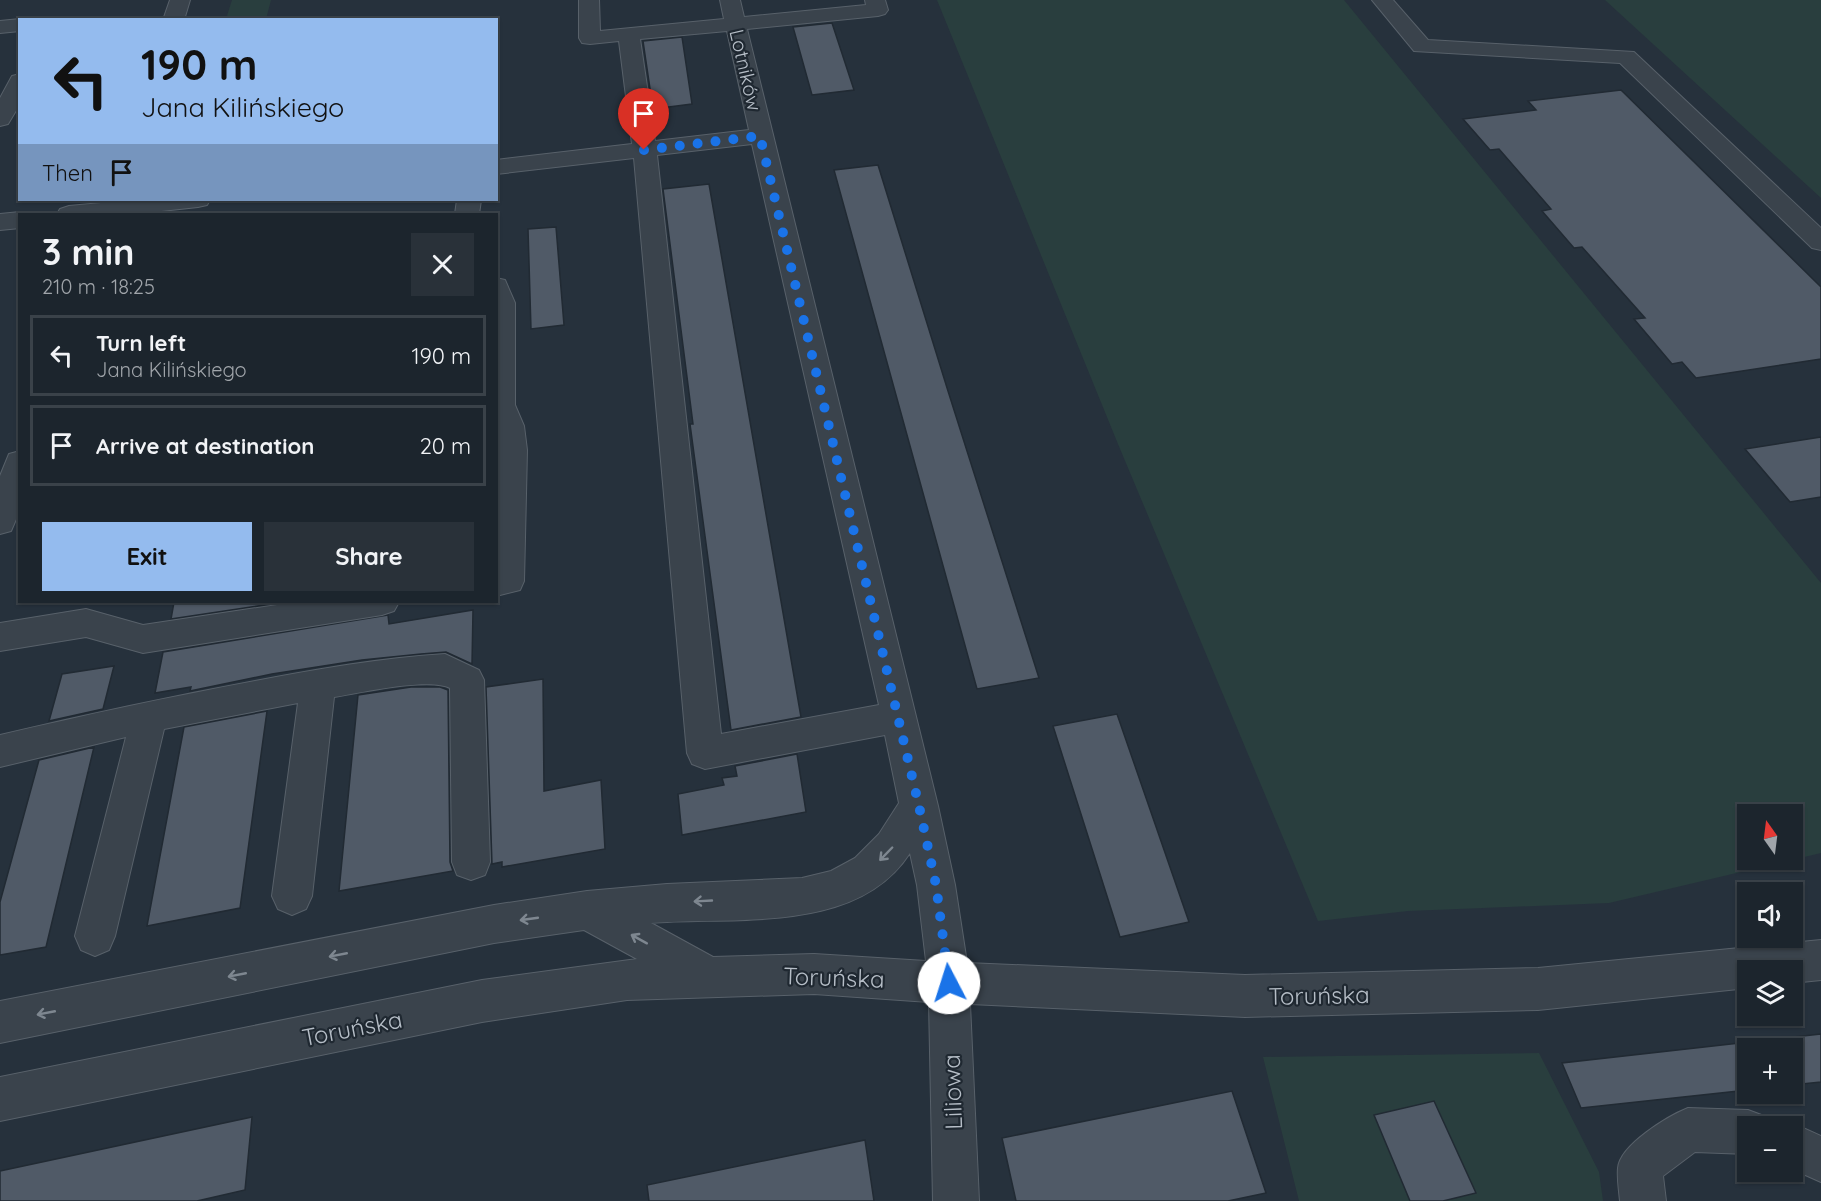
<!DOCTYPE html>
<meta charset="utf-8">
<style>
body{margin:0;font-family:Quicksand,sans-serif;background:#293139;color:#f1f3f6;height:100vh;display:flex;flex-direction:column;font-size:22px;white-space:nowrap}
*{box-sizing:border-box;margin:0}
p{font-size:20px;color:#a0a5aa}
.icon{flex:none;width:33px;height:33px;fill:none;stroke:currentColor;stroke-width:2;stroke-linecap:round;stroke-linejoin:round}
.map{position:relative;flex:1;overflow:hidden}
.panel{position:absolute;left:18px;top:213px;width:480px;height:390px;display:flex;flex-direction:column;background:#1c252d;border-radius:0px;box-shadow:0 2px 4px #0004,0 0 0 2px #3a4249}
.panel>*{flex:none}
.top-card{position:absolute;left:18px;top:18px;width:480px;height:183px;border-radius:0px;box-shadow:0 2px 4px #0004,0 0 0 2px #3a4249;background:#94bbee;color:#111;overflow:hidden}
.needle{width:39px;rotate:346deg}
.controls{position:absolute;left:1737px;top:804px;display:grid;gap:12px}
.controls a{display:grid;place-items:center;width:66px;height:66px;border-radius:0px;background:#1c252d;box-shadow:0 2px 4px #0004,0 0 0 2px #3a4249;font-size:30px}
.pin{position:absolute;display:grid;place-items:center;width:51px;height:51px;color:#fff;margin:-62px -26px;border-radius:50% 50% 50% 0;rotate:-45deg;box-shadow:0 0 6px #0007}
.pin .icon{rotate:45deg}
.me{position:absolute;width:66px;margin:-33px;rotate:355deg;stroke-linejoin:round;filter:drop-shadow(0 0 4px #0008)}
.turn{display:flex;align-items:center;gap:21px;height:126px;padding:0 24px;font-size:27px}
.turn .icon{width:78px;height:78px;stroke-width:2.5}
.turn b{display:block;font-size:42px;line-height:51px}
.then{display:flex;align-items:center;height:57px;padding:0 24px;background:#0003;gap:12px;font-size:22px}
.round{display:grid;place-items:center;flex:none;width:63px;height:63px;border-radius:0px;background:#293139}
.headline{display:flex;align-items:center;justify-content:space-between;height:102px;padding:0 24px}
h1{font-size:36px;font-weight:700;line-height:45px}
.button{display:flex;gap:12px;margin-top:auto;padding:12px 24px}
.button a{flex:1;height:69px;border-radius:0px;background:#94bbee;color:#111;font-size:24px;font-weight:700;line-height:69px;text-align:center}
.button a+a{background:#293139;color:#f1f3f6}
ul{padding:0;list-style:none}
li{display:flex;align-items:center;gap:18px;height:81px;margin:0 12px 9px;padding:0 12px;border:3px solid #3a4249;border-radius:0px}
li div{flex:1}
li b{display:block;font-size:22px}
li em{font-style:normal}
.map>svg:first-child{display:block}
.green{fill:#293e3e;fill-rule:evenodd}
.building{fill:#505a67;stroke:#212a33;stroke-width:1.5}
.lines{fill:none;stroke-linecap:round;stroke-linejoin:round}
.minor-casing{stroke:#58616a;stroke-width:2}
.minor{fill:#3a434c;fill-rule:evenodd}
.oneway{stroke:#7e8790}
.route{stroke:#1a73e8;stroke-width:10;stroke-dasharray:0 18}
.labels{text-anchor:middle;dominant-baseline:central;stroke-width:4.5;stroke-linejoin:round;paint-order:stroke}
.street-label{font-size:20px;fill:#b6bec7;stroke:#1f2831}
.near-street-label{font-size:24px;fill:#b6bec7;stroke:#1f2831}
</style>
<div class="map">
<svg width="1821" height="1201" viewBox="0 0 1821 1201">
<rect width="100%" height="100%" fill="#26313c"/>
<path class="green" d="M232,0h39l-5,19h-40z
M937,0h407l477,583v270l-212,50 -201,8 -90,10 -200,-477zM1748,814h44v46h-44z
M1605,0h216v198z
M1539,1053l60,119 4,29h-304l-36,-144z"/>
<path class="building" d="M832,23l22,67 -42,5 -19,-68z
M682,37l10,67 -39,5 -10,-68z
M1621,90l200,197v72l-125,19 -14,-16 -10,2 -38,-45 11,-1 -63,-71 -8,1 -32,-37 9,-2 -52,-60 -9,1 -27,-31 73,-9 -8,-9z
M878,165l70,226 91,287 -62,11 -143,-519z
M709,184l92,533 -70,13 -41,-306h3l-30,-235z
M556,227l8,98 -33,4 -3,-100z
M1821,437v60l-31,5 -45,-53z
M174,602h111l-114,17z
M473,610l-1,54 -26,-12 -25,2 -59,6 -90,14 -82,17 1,-4 -36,6 8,-41 225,-37 1,9z
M114,666l-11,43 -54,12 13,-47z
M543,679l1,112 57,-11 4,69 -103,18v-5l-10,2 -6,-177z
M411,687h29l8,3 2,172 3,9 -114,20 19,-196z
M267,711l-27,197 -93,18 37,-199z
M1117,714l72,208 -69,15 -67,-211z
M94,747l-48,200 -46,8v-53l39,-142z
M797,754l9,58 -124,23 -4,-41 46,-9 -2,-7 15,-2 -2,-10z
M1821,1034v48l-29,3v-37h-44v42l-167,18 -19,-45z
M1232,1091l34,102 -38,8h-212l-14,-63z
M1434,1101l42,92 -33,8h-33l-36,-86z
M252,1117l-7,73 -48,11h-197v-30z
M865,1140l9,61h-225l-2,-16z"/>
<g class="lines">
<g class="minor-casing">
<path id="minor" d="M170,0h20l-6,20h-21z
M579,0h20l1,31 124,-12 -4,-19h20l4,17 122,-12 -1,-5h20l3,10 -3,4 -7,2 -131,13 191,777 17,79 12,78 278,12 293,-7 283,-28v40l-29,3v-13h-44v18l-210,22 -293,7 -275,-13 9,197h-46l-4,-199 -115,-8 -187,6 -145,22 -482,99v-44l482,-97 155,-21 -53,-29 -90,13 -494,100v-42l494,-96 93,-14 80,-7 135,-6 29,-7 24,-13 24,-24 20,-31 -14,-68 -180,34 -13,-5 -5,-11 -53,-595 -138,16v-14l136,-16 -13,-103 -29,3 -8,-1 -3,-5zM727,31l22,99 -94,11 -15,-102zM752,144l127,561 -158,29 -64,-579zM910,853l7,32 9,76 -112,-7 -101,3 -62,-34c84,-7 206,12 259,-70z
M1372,0h21l35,40 206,12 187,176v22l-9,-2 -192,-185 -206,-12z
M20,19l3,1h-3v11l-20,2v-12z
M20,74v30l-12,20 -8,2v-28l12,-22z
M133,200h77l-3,5 -9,2 -64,7h-77l3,-5 9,-3z
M457,200h24l-2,14h-24z
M20,212l9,2h-9v14l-20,2v-16z
M496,278l9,2 10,23v102l9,21 3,24 -3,131 -4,9 -24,6z
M20,451v59l-9,21 -11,3v-58l9,-22z
M297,602h102l-5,9 -12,4 -239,38 -57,-16 -86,14v-28l86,-14 57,16z
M445,654l34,16 5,10 6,182 -5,13 -14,5 -14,-5 -5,-13 -2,-174c-21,-11 -90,5 -116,9l-22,199 -6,13 -14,6 -14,-6 -6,-13 26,-193 -134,26 -49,207 -6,14 -14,6 -14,-6 -6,-14 51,-199 -126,30v-32c85,-20 169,-38 255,-54 63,-12 126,-23 190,-27z
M1688,1108l60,2 16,6 4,10h-20v28l-53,-2 -32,24 3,25h-46c-1,-11 -3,-23 -2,-33 2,-23 50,-52 70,-60z
M1792,1123l29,13v46l-29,-13v-43h-9z"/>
</g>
<use href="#minor" class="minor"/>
</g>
<defs><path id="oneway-shaft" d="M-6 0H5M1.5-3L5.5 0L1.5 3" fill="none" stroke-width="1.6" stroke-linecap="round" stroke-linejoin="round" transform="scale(1.5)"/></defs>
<g class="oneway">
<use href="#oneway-shaft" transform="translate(886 854) rotate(134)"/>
<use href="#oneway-shaft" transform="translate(703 901) rotate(177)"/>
<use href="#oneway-shaft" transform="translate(529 919) rotate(172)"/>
<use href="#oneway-shaft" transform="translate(639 939) rotate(-151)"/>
<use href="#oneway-shaft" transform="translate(338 955) rotate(169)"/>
<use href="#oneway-shaft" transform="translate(237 975) rotate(169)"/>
<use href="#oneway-shaft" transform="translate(46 1013) rotate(169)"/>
</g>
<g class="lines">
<path class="route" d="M644,150l116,-14 159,670 17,79 13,98"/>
</g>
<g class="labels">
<g class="street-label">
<text transform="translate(746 70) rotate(77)">Lotników</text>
</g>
<g class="near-street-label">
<text transform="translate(834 977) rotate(2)">Toruńska</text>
<text transform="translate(1319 995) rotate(-1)">Toruńska</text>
<text transform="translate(352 1028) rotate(-11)">Toruńska</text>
<text transform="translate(952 1092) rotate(-92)">Liliowa</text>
</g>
</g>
</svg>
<div class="controls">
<a><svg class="needle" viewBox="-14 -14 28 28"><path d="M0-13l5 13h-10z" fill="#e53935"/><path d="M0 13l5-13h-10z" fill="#a0a5aa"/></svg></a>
<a><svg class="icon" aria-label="sound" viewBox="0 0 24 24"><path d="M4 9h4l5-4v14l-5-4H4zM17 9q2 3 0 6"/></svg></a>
<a><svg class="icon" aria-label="layers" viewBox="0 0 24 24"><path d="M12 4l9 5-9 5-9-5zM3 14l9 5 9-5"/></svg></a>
<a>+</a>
<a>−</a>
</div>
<div class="pin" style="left:644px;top:150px;background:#d93025"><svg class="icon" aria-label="arrive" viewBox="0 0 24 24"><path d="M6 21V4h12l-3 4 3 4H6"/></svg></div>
<svg class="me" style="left:949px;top:983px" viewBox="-20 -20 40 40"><circle r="19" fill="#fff"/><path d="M0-13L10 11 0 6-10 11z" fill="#1a73e8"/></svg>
<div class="top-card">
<div class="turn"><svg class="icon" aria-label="left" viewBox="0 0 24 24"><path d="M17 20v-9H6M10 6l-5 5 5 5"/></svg><div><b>190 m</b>Jana Kilińskiego</div></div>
<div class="then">Then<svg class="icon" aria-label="arrive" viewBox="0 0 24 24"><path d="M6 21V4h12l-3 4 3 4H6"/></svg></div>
</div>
<section class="panel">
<div class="headline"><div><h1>3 min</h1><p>210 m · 18:25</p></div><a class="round"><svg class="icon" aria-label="close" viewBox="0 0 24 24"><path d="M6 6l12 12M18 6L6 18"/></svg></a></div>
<ul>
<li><svg class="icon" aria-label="left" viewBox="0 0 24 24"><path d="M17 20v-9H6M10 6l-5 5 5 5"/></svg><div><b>Turn left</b><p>Jana Kilińskiego</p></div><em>190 m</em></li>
<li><svg class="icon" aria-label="arrive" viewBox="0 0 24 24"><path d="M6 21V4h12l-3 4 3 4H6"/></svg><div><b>Arrive at destination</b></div><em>20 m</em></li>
</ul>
<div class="button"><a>Exit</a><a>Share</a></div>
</section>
</div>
